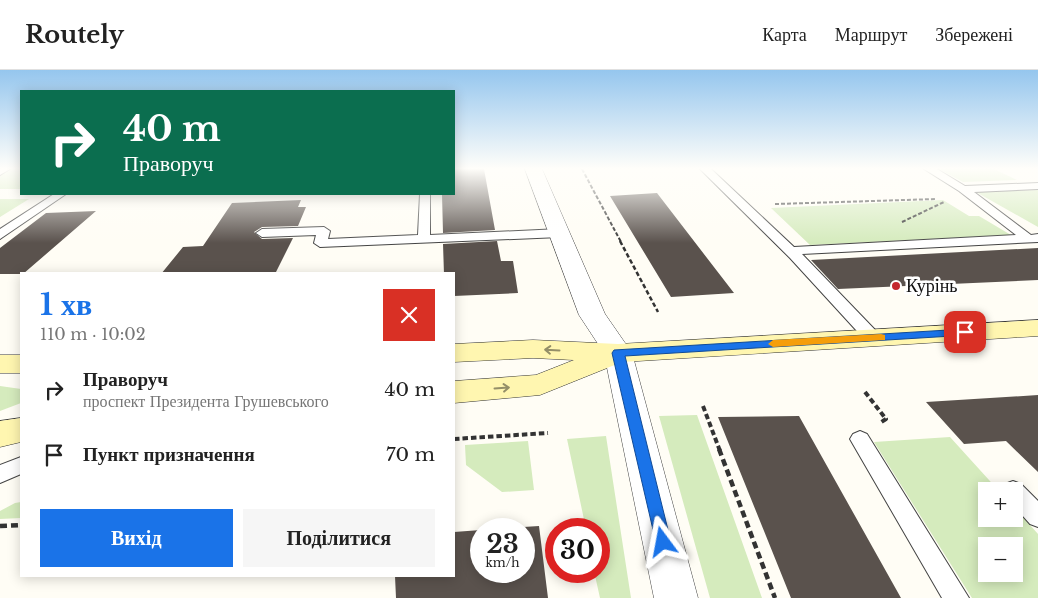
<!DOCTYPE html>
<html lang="uk">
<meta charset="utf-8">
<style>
body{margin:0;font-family:"Libre Baskerville",serif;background:#f6f6f6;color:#222;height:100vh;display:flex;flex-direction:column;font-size:19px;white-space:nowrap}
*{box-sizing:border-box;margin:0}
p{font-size:16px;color:#767676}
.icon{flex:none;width:28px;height:28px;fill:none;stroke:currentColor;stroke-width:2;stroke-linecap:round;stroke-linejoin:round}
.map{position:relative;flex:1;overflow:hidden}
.details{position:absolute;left:20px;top:202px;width:435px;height:305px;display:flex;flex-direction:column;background:#fff;border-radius:0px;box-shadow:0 2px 12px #0003}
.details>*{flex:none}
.hud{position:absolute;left:20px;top:20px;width:435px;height:105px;border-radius:0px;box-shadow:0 2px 12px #0003;background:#0b6e4f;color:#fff;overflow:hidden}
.fabs{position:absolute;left:978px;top:412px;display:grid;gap:10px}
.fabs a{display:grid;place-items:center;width:45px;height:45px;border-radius:0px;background:#fff;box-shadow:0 2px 12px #0003;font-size:25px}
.speed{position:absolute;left:470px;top:448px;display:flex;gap:10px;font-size:25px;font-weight:700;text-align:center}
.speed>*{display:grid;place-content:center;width:65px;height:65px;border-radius:50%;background:#fff;box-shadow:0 2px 12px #0003;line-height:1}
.speed small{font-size:12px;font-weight:400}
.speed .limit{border:8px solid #d22;background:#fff;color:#111}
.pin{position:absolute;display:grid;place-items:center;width:42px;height:42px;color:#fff;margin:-21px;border-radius:10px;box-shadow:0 2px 8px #0006}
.me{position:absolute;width:55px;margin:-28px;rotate:347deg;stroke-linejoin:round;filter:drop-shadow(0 0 4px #0008)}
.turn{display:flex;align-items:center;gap:18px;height:105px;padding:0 20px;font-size:22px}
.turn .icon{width:65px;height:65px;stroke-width:2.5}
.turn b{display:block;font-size:35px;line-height:42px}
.round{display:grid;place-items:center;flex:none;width:52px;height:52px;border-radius:0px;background:#f6f6f6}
.summary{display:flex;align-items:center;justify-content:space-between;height:85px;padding:0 20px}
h1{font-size:30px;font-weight:700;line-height:38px;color:#1a73e8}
.primary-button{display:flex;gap:10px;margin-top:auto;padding:10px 20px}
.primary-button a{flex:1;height:58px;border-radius:0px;background:#1a73e8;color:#fff;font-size:20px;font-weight:700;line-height:58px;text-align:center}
.primary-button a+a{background:#f6f6f6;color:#222}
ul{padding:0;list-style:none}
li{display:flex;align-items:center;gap:15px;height:65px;padding:0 20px}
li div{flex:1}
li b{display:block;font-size:19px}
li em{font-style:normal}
header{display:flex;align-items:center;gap:30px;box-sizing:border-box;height:70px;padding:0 25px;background:#fff;border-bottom:1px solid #e0e0e0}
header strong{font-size:24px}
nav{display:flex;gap:28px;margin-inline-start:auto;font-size:18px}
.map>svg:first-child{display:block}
.green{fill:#d5ebbd;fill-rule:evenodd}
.building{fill:#5a524d}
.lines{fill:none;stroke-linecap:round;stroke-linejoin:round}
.lane-casing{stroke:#444;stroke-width:2}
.street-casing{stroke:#444;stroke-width:1}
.secondary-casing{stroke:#333;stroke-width:1}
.path-far3{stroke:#333;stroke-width:2;stroke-dasharray:4 2;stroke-linecap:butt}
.path-far2{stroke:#333;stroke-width:2.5;stroke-dasharray:4.5 2.5;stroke-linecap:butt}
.path-far1{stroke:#333;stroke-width:4;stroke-dasharray:5.5 3;stroke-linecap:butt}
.path{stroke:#333;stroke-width:4.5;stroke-dasharray:7 4;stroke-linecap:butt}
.lane{fill:#fff;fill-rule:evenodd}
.street{fill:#fff;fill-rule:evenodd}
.secondary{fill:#fff6b0;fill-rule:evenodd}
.oneway{stroke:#948f68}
.route{fill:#1a73e8;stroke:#114b97}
.slow{fill:#f59e0b}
.poi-dot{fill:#c4262e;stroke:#fff;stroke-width:2}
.labels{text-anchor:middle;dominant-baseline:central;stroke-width:5;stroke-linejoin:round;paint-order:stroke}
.poi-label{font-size:18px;fill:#111;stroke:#fff;text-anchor:start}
</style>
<header>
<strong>Routely</strong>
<nav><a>Карта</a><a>Маршрут</a><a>Збережені</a></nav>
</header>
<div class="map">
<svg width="1038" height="528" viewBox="0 0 1038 528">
<rect width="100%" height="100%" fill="#fffdf5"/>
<path class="green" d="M11,99h10v20h-21v-14z
M939,99h55l23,11 -54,2z
M1038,120v37l-62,-35z
M0,129h29l-29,18z
M943,130l26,16h10l32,19 -201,10 -39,-37z
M0,316l21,3v14l-21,8z
M697,345l65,183h-52l-51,-182z
M606,366l25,162h-31l-6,-27h5v-42h-13l-19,-90z
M950,367l49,54h-13v28h28v-12l24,27v64h-66l-98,-156zM986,476h28v28h-28z
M528,371l6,49 -32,2 -36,-27 -1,-20z
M21,432v16l-21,1v-8l15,-8z"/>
<path class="building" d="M454,99h30l11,61 -52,3 -1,-39h12z
M657,123l60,78 17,22 -63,4 -61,-101z
M301,130l-3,7h8l-8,19 -36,1 -8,5 8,7 31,-1 -18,36h-114l22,-27 20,-1 29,-43z
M96,141l-73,63h-23v-26l46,-35z
M497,171l4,20h12l5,32 -64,3v-22h-10l-1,-30z
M1038,178v32l-200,9 -27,-29z
M1038,325v77l-32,-31 -42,3 -38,-42z
M799,346l102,182h-110l-73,-181z
M539,456l9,72h-152l-1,-22h59v-44l27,-2v41h43v-42h-29z"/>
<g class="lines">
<g class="lane-casing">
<path id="lane" d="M0,99h10l-10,6z
M700,99h11l83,78 222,-12 -57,-44 -35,-22h13l28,17 73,-3v6l-64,3 57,43 7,-1v8l-236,12 77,80 2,4 -2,4h-12l-77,-84z
M54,124h12l-66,45v-10z
M420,124h10v41l130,-6 6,4 -6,4 -240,10 -6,-4 2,-8 -54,2 -6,-4 6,-4 62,-2 6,4 -2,8 90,-4z
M860,361l7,3 102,164h-27l-92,-159 3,-5z
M21,387v17l-21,9v-18z
M1013,411l8,3 17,17v26l-8,-3 -16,-18v-15h-11l2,-7z"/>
</g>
<g class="street-casing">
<path id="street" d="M525,99h17l63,145 27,39 66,245h-44l-50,-245 -25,-38z"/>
</g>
<g class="secondary-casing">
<path id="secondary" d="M1038,250v16l-416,26 -82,33 -86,8v-22l82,-6 38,-15 -41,-2 -79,4v-18l79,-4 85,4z
M0,285h21v18h-21z
M21,348v24l-21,5v-26z"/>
</g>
<path class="path-far3" d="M582,99l39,73
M775,134l161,-5
M902,152l42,-20"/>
<path class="path-far2" d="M620,171l38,71"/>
<path class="path-far1" d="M865,322l21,27 -6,4
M703,336l17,45
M454,369l94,-6"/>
<path class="path" d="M719,379l56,149
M0,456l21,-1"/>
<use href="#lane" class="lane"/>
<use href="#street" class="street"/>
<use href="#secondary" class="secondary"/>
</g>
<defs><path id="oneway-shaft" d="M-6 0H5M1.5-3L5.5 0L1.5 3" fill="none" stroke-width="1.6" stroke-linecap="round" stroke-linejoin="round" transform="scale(1.25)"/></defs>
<g class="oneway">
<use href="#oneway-shaft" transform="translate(552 280) rotate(-177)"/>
<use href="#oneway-shaft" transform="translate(502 318) rotate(-4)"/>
</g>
<linearGradient id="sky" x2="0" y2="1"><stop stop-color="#95c6ee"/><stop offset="0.57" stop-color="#fffefa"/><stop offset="1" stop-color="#fffefa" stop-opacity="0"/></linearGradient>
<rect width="1038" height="173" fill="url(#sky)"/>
<path class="route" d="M965,259l4,1v5l-344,21 46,186 -2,5 -6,2 -6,-2 -45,-194 2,-3z"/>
<path class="slow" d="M881,264l4,1v5l-112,7 -5,-3 5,-4z"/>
<circle class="poi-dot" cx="896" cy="216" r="5"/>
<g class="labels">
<g class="poi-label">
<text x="906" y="216">Курінь</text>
</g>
</g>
</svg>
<div class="fabs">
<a>+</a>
<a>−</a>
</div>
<div class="speed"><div>23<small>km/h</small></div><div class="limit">30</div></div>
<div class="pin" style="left:965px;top:262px;background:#d93025"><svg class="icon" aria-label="arrive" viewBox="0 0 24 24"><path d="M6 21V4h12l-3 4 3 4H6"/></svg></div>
<svg class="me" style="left:663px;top:472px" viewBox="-20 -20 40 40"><path d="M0-17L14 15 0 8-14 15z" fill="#1a73e8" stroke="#fff" stroke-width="4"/></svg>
<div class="hud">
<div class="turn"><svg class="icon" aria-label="right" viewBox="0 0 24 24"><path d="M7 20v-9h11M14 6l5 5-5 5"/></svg><div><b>40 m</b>Праворуч</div></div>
</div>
<section class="details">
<div class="summary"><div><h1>1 хв</h1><p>110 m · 10:02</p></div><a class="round" style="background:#d93025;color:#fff"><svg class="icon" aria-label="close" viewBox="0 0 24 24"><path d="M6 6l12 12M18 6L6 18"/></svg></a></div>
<ul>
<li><svg class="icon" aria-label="right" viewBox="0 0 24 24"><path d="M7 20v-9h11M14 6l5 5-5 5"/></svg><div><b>Праворуч</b><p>проспект Президента Грушевського</p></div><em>40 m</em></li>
<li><svg class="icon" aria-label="arrive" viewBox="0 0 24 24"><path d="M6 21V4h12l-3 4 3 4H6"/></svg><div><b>Пункт призначення</b></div><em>70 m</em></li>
</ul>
<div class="primary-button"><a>Вихід</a><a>Поділитися</a></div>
</section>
</div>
